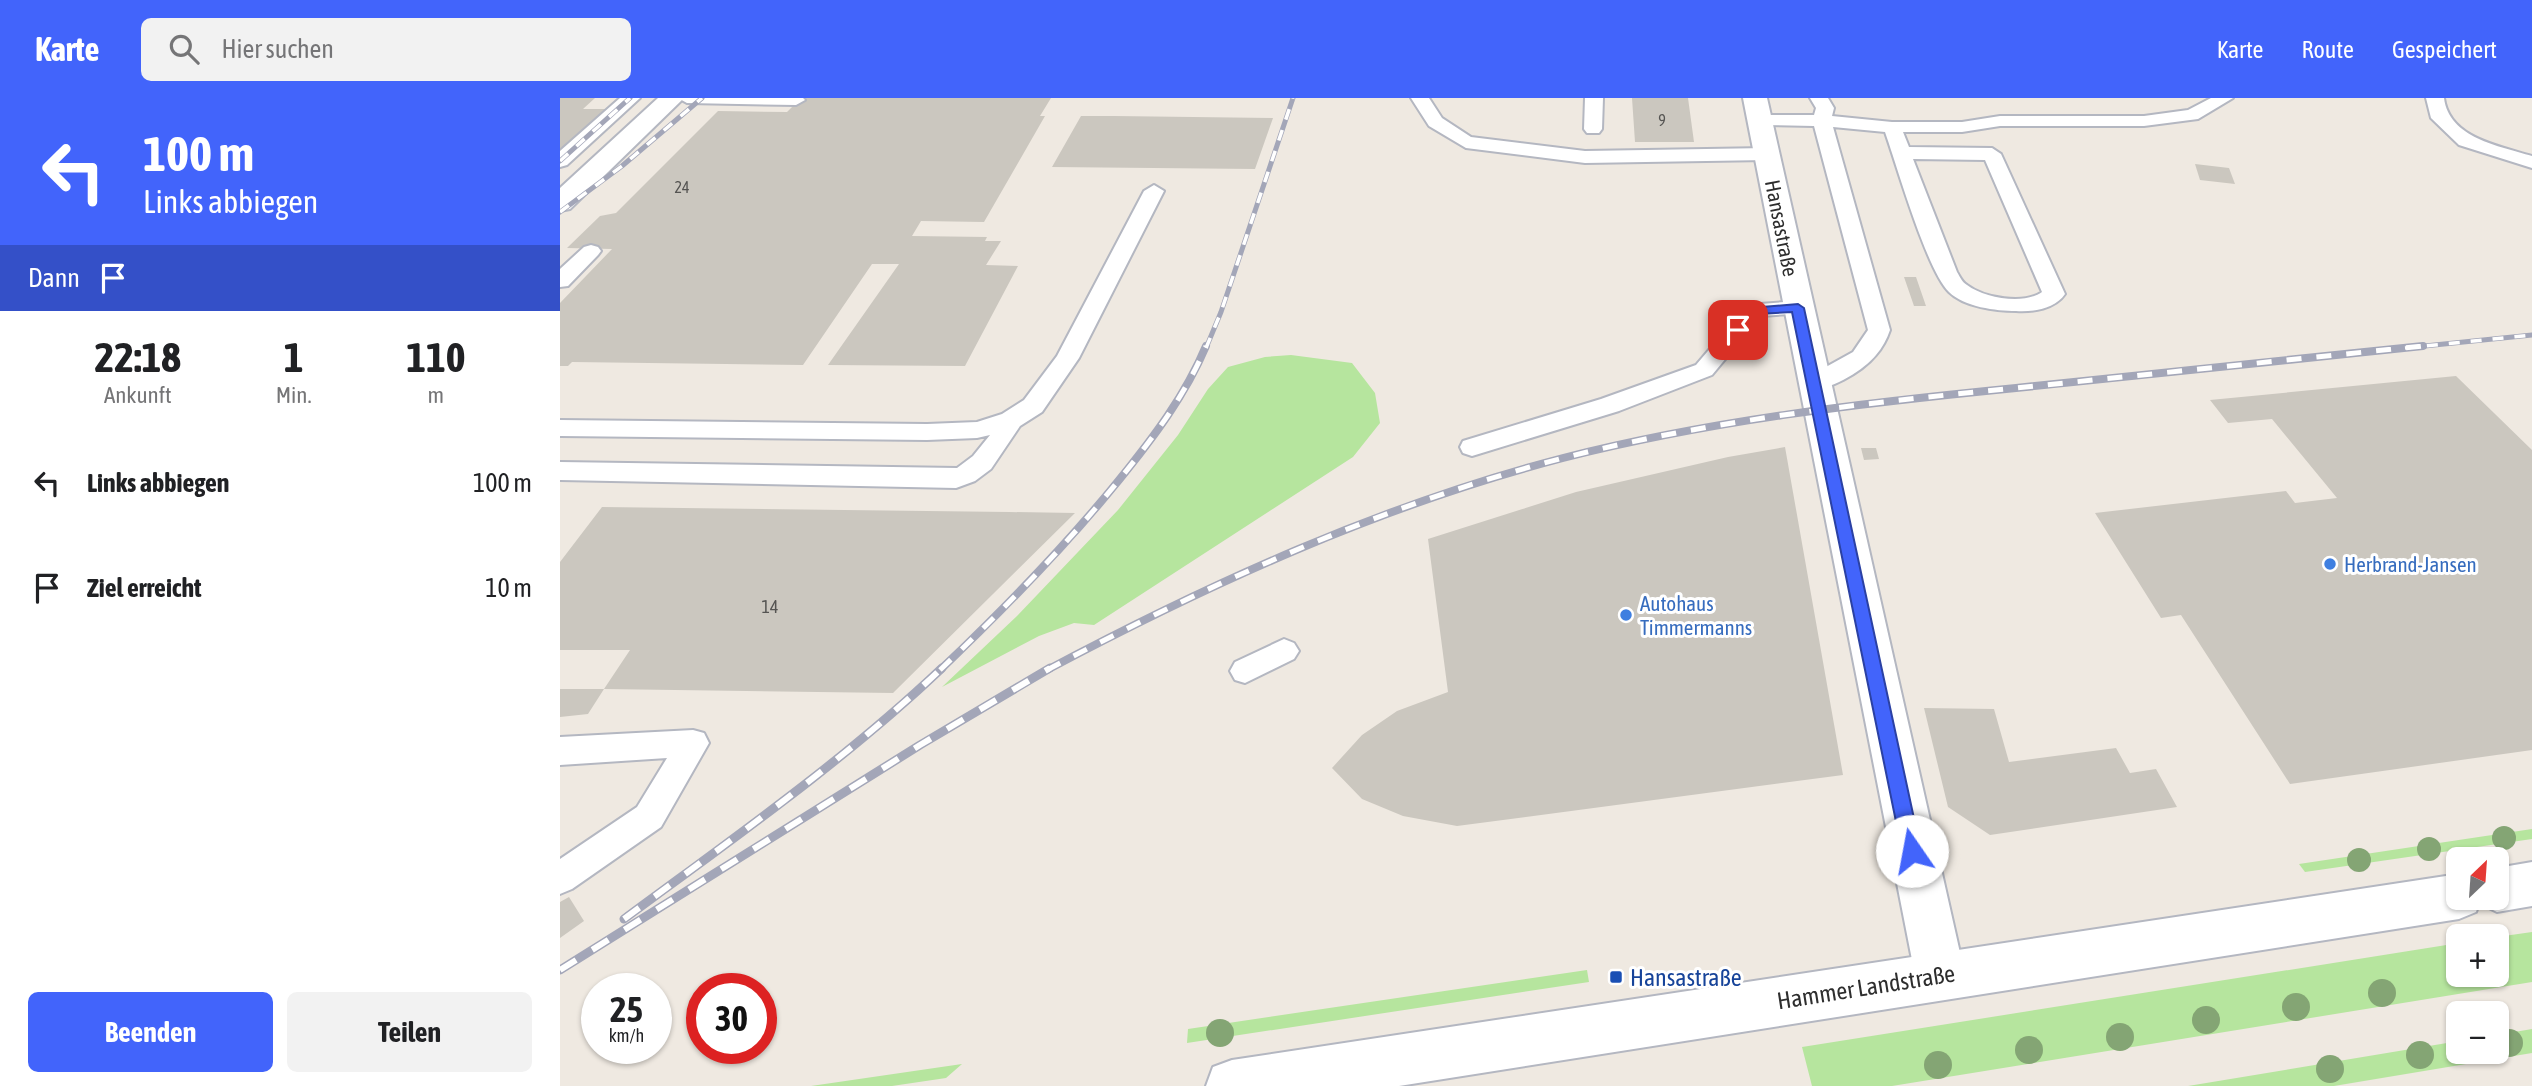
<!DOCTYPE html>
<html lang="de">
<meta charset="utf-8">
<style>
body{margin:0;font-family:"Asap Condensed",sans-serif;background:#f2f2f2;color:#202124;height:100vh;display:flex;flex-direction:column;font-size:26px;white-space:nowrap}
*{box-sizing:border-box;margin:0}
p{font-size:23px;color:#757577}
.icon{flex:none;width:38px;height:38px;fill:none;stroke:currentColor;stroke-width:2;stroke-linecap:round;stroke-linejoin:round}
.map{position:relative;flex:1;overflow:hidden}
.details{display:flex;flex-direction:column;background:#fff;width:560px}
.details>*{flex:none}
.banner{background:#4264fb;color:#fff;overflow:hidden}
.needle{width:46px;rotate:25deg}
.tools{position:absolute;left:1886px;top:749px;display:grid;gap:14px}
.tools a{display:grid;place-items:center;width:63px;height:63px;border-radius:10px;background:#fff;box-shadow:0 2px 5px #0004;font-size:35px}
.speed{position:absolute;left:21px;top:875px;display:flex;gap:14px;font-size:35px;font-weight:700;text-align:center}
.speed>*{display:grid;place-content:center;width:91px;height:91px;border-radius:50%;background:#fff;box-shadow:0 2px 5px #0004;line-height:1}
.speed small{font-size:18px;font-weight:400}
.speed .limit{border:10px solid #d22;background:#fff;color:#111}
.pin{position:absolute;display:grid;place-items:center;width:60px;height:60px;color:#fff;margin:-30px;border-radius:14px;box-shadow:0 4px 10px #0006}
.me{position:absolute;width:77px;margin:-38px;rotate:348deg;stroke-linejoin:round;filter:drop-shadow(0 0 5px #0008)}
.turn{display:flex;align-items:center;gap:24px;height:147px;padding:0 28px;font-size:32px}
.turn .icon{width:91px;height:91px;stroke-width:2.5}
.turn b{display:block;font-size:49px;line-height:60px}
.then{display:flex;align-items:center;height:66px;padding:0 28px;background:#0003;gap:14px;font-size:26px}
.eta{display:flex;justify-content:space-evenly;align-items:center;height:119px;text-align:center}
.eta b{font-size:42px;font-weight:700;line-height:49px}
.primary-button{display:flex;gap:14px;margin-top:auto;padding:14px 28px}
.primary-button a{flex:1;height:80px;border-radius:10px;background:#4264fb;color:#fff;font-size:28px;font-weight:700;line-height:80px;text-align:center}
.primary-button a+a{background:#f2f2f2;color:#202124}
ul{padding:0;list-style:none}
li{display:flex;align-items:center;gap:21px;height:105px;padding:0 28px}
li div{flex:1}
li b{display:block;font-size:26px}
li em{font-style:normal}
header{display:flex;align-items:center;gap:42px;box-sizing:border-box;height:98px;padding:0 35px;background:#4264fb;color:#fff}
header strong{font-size:33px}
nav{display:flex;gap:38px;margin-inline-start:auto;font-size:24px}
.search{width:490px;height:63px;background:#f2f2f2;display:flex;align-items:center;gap:18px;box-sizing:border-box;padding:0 24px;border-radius:10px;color:#757577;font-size:26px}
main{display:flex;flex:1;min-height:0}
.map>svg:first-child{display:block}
.green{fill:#b6e59e}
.building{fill:#cbc7bf}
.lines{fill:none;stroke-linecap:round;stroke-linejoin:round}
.service-casing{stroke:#b4b7c1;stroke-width:4}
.minor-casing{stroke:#b4b7c1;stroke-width:4}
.secondary-casing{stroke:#b4b7c1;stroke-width:4}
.service{fill:#fff;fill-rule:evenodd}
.minor{fill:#fff;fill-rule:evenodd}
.secondary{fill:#fff;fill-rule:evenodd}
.rail-far2-casing{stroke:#a3a6b8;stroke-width:5}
.rail-far1-casing{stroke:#a3a6b8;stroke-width:8}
.rail-casing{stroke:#a3a6b8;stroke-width:9}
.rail-far2{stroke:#fff;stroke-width:3.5;stroke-dasharray:11;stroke-linecap:butt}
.rail-far1{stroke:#fff;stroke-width:5;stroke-dasharray:15;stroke-linecap:butt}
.rail{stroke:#fff;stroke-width:6;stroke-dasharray:19;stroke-linecap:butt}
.tree{fill:#84a574}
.route{fill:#4264fb;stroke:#2b41a3;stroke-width:2}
.shop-dot{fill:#3f7fe0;stroke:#fff;stroke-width:2.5}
.transit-dot{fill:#1a4fb4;stroke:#fff;stroke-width:2.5}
.labels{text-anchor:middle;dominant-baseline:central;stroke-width:6;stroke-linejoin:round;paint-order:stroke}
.far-number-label{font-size:16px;fill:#555452}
.number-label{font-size:18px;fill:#555452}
.street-label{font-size:21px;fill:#2e2e2e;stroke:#fff}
.shop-label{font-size:21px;fill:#366cbe;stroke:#fff;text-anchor:start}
.near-transit-label{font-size:24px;fill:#164399;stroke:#fff;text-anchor:start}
.near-street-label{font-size:24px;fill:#2e2e2e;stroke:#fff}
</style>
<header>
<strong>Karte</strong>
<div class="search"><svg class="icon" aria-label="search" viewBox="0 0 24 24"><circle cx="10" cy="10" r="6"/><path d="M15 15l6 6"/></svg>Hier suchen</div>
<nav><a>Karte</a><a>Route</a><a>Gespeichert</a></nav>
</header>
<main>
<section class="details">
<div class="banner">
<div class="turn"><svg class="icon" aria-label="left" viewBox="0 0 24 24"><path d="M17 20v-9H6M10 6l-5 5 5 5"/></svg><div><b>100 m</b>Links abbiegen</div></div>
<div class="then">Dann<svg class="icon" aria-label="arrive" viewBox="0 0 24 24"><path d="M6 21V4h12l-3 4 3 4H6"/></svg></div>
</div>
<div class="eta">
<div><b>22:18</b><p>Ankunft</p></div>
<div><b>1</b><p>Min.</p></div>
<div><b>110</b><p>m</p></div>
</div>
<ul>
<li><svg class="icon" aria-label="left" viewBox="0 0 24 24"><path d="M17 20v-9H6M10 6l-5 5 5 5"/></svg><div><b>Links abbiegen</b></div><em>100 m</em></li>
<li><svg class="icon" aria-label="arrive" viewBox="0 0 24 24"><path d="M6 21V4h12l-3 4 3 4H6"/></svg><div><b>Ziel erreicht</b></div><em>10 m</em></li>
</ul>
<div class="primary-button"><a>Beenden</a><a>Teilen</a></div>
</section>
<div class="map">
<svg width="1972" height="988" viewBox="0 0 1972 988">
<rect width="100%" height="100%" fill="#efe9e1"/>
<path class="green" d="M731,257l61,8 23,30 5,30 -27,34 -259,168 -20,-2 -35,13 -97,51 75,-71 101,-106 60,-75 30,-46 20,-22 37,-10z
M1972,731v10l-227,33 -6,-8z
M1972,834v50l-640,104h-80l-10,-39 657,-104v32h38v-38z
M1027,872l2,12 -402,61 1,-14z
M1972,931v24l-198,33h-146l271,-45v11h38v-17z
M402,966l-16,14 -54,8h-81z"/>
<path class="building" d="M0,0h35l-12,11h23l-46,42z
M241,0h250l-11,18h5l-61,106 -63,-1 -9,15 75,1 -2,4h16l-15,24 32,1 -53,100 -137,-1 71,-101h-27l-69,101 -231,-3 -4,4h-8v-63l52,-54 -45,-1 33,-32 16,-3 102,-102 69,1z
M1072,0h56l6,44h-59z
M521,18h33l159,2 -18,51 -203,-2z
M1635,66l34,4 6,16 -35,-4z
M1344,179h12l10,29h-12z
M1896,278l76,74v300l-242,34 -109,-169 -20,3 -66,-105 191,-22 9,12 42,-5 -65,-79 -44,4 -18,-23z
M1225,349l58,328 -386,51 -54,-10 -41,-17 -30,-31 30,-33 35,-24 51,-19 -20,-153 148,-47 152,-35z
M1301,350h15l3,11 -15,1z
M42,409l407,5 66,1 -182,180 -289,-4 26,-39h-70v-88z
M0,591h44l-16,25 -28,3z
M1364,610l70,1 15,53 107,-14 14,25 26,-4 21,38 -187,28 -42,-28z
M9,799l15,24 -24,17v-36z"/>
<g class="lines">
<g class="service-casing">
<path id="service" d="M60,0h20l-73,67 -7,2v-16z
M118,0h125l2,2 -9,5 -109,-2z
M851,0h18l13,20 29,19 114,14 182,-3 9,6 -9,6 -182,3 -119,-15 -37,-22z
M1025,0h18l-1,31 -3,4h-12l-3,-4z
M1250,0h18l6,10 -2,8 60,6h70l38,-6h144l44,-6 23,-12h22l-35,21 -54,7h-144l-38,6h-59l6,15 83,1 9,6 64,140c-10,15 -32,18 -49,17 -20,0 -52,-4 -67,-19 -22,-21 -52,-126 -64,-160l-52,-5 57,203c-3,9 -8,18 -14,25 -13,16 -50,39 -70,33l-4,-5 4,-5 47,-26 15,-22 -54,-204 -54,-1 -9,-5 9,-5h54l2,-7zM1353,61l72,1 57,132c-18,13 -58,6 -75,-7 -5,-3 -7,-8 -10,-13z
M1866,0h18c5,40 55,48 88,58v12l-73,-23 -28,-27z
M594,87l10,6 -85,167 -37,54 -22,14 -29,43 -16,12 -19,7 -396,-8v-18l397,6 16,-12 17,-21 -13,3 -50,2 -367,-4v-16l367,4 50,-2 25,-8 22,-14 33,-44 87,-165z
M31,147l7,2 3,4 -3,4 -30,31 -8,1v-18l24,-22z
M1238,203l8,2 3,5 -3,5 -45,3 -49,59 -93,36 -147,45 -9,-3 -3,-6 3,-6 138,-42 95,-34 51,-60z
M724,541l10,4 5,8 -5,8 -49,24 -10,-3 -5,-9 5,-9z
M133,632l11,3 5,10 -48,84 -89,62 -12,5v-35l77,-52 30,-49 -107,7v-28z"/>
</g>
<g class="minor-casing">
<path id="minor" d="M98,0h26l-114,111 -10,2v-23z
M1183,0h24l198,877 -8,17 -17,8 -17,-8 -8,-17z"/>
</g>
<g class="secondary-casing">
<path id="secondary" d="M1972,764v44l-35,6 -18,-9 -3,9 -17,7 -1060,167h-193l7,-19 19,-7 1227,-186v24h38v-30z"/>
</g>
<use href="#service" class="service"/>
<use href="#minor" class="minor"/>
<use href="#secondary" class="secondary"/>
<g class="rail-far2-casing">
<path id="rail-far2" d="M0,63l70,-63
M0,114l62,-46 80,-68
M646,250l15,-36 72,-214
M1845,250l127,-13"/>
</g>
<g class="rail-far1-casing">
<path id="rail-far1" d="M380,572c63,-60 124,-122 179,-190 34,-42 66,-84 87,-134
M487,572c164,-87 335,-165 516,-212 149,-38 300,-55 453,-70 135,-14 271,-28 407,-42"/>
</g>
<g class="rail-casing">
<path id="rail" d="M64,821c108,-80 220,-158 318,-251
M0,872l360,-225 130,-77"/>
</g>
<use href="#rail-far2" class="rail-far2"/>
<use href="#rail-far1" class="rail-far1"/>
<use href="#rail" class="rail"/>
</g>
<g class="tree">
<circle cx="1944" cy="740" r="12"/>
<circle cx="1869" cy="751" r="12"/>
<circle cx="1799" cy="762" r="12"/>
<circle cx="1822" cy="895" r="14"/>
<circle cx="1736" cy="909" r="14"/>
<circle cx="1646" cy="922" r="14"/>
<circle cx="660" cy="935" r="14"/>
<circle cx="1560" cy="939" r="14"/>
<circle cx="1949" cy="945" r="14"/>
<circle cx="1469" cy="952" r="14"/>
<circle cx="1860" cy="957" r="14"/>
<circle cx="1378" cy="967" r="14"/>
<circle cx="1770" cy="971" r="14"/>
</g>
<path class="route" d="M1238,206l6,4 117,543 -2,6 -7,3 -7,-3 -3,-6 -110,-539 -34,2 -16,19h-9l-1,-3 18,-22z"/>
<g class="shop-dot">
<circle cx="1770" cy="466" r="7"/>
<circle cx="1066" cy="517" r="7"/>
</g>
<rect class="transit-dot" x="1049" y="872" width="14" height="14" rx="3.5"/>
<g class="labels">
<g class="far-number-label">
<text x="1102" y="22">9</text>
<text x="122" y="89">24</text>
</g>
<g class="number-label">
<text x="210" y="508">14</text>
</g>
<g class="street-label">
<text transform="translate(1222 130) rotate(79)">Hansastraße</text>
</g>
<g class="shop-label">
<text x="1784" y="466">Herbrand-Jansen</text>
<text x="1080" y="505">Autohaus<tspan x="1080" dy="24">Timmermanns</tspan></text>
</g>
<g class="near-transit-label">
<text x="1070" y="879">Hansastraße</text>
</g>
<g class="near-street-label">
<text transform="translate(1306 889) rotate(-9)">Hammer Landstraße</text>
</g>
</g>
</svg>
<div class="tools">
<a><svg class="needle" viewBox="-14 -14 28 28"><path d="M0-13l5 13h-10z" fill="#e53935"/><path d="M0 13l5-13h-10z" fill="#757577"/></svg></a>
<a>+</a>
<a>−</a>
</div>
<div class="speed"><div>25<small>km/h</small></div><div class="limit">30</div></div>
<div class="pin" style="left:1178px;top:232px;background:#d93025"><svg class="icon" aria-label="arrive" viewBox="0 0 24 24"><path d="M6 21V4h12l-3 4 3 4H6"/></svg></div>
<svg class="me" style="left:1352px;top:753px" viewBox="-20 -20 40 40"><circle r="19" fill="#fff"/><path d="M0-13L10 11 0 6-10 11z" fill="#4264fb"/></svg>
</div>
</main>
